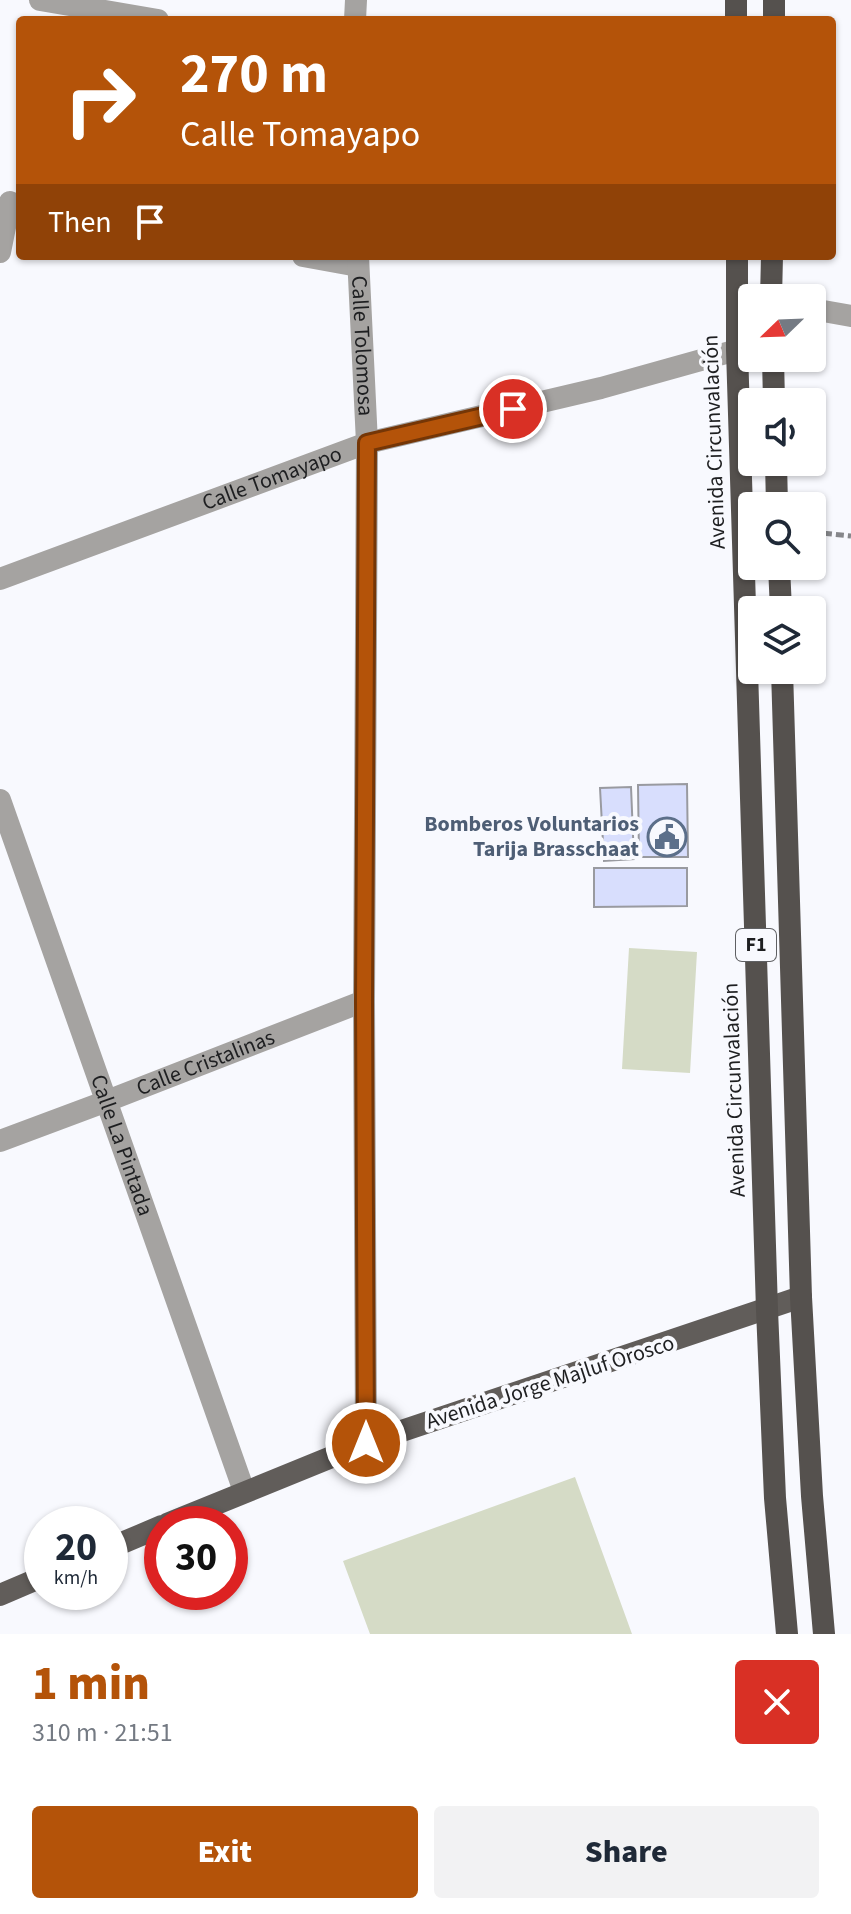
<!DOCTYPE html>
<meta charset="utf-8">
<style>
body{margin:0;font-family:"Source Sans 3",sans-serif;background:#f2f2f3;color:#1f2937;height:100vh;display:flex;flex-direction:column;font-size:30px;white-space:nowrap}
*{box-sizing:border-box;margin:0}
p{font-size:26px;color:#747a83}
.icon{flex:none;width:44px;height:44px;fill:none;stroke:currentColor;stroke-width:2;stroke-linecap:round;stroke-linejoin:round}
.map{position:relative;height:1634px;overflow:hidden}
.sheet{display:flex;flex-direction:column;background:#fff;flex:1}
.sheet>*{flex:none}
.top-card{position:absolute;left:16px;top:16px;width:820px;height:244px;border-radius:8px;box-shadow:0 2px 6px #0004;background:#b45309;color:#fff;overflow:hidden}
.needle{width:52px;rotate:247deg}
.buttons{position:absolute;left:738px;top:284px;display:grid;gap:16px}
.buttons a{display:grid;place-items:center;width:88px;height:88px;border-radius:8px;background:#fff;box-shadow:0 2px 6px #0004;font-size:40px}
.speed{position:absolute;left:24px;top:1506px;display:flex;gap:16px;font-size:40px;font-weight:700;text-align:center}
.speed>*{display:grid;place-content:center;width:104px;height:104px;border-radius:50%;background:#fff;box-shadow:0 2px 6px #0004;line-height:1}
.speed small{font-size:20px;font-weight:400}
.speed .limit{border:12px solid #d22;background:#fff;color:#111}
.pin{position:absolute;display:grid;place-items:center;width:68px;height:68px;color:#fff;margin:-34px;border:4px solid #fff;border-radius:50%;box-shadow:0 2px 8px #0007}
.me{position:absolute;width:88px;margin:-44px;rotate:0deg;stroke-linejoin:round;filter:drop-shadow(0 0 6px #0008)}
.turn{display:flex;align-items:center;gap:28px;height:168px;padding:0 32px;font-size:36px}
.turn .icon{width:104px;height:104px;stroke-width:2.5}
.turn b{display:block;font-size:56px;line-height:68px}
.then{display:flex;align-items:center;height:76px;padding:0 32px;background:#0003;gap:16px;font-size:30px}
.round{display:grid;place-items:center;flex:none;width:84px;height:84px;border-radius:8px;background:#f2f2f3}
.head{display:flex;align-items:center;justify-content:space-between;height:136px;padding:0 32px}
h1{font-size:48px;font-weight:800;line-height:60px;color:#b45309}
.button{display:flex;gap:16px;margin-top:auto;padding:16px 32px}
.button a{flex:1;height:92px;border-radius:8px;background:#b45309;color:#fff;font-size:32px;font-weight:800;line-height:92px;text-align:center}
.button a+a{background:#f2f2f3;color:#1f2937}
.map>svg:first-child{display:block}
.green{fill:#d5dbc6}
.building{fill:#d8defd;stroke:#999aa0;stroke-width:2}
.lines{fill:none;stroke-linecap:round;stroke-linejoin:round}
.path{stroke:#86878b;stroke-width:5;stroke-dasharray:8 4;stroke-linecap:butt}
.minor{stroke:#a5a3a1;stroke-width:22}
.primary{stroke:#615d5a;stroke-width:22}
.trunk{stroke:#55514e;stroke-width:22}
.route-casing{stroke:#753606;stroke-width:20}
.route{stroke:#b45309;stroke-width:14}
.labels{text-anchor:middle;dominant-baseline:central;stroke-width:8;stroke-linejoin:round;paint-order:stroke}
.shield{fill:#f8f9fe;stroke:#5f6063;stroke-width:2}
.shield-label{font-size:20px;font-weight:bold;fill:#1e1f21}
.street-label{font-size:22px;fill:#1e1f21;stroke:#f8f9fe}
.service-label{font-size:22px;font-weight:bold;fill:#4e5e75;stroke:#f8f9fe;text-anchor:end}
</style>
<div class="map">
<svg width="851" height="1634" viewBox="0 0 851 1634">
<rect width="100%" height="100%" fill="#f8f9fe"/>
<path class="green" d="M629,948l68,4 -7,121 -68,-4z
M575,1477l57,157h-262l-27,-73z"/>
<path class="building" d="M687,784l1,73h-49l-1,-72z
M631,787l3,72 -30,2 -4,-73z
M594,868h93v38l-93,1z"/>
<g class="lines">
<path class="path" d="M812,532l39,4"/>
<g class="minor">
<path d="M40,0l118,20"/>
<path d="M355,20l1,-20"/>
<path d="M0,252l10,-50"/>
<path d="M303,256l55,10"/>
<path id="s1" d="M358,256l9,187 -3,558 2,442"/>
<path d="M812,309l39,7"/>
<path id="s2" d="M0,579l367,-136 234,-55 136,-38"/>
<path id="s3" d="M0,800l244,691"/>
<path id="s4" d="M0,1141l107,-40 257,-100"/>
</g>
<path class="primary" d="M167,1524l199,-81 435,-146
M110,1548l52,-22
M0,1595l42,-18"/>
<path class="trunk" d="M736,0v20
M774,20v-20
M737,256v94l30,960 8,188 12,136
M771,298l1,-42
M773,358l1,44
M776,462l1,44
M779,566l2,44
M782,670l19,627 11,199 12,138"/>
</g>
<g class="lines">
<g class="route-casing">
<path id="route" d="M366,1443l-2,-442 3,-558 146,-34"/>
</g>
<use href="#route" class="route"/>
</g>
<defs>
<g id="civic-ring" transform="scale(2)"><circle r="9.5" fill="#f8f9fe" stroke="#5c6f8a" stroke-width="1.5"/><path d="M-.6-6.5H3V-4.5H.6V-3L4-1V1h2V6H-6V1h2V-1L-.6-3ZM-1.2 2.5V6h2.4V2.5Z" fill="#5c6f8a"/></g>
</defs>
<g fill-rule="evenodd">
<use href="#civic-ring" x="667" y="837"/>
</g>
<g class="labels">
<rect class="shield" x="736" y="929" width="40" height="32" rx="6"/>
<g class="shield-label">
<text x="756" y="945">F1</text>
</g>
<g class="street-label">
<text stroke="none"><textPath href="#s1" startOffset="90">Calle Tolomosa</textPath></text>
<text transform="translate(714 442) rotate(-92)">Avenida Circunvalación</text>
<text stroke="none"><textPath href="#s2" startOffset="290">Calle Tomayapo</textPath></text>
<text stroke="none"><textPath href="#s4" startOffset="220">Calle Cristalinas</textPath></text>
<text transform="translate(734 1090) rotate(-92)">Avenida Circunvalación</text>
<text stroke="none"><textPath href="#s3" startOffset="366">Calle La Pintada</textPath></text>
<text transform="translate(550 1382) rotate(-18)">Avenida Jorge Majluf Orosco</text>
</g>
<g class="service-label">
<text x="639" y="824">Bomberos Voluntarios<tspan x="639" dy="25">Tarija Brasschaat</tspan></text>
</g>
</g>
</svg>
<div class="buttons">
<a><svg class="needle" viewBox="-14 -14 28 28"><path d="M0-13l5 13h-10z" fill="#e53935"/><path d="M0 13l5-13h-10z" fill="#747a83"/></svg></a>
<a><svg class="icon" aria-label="sound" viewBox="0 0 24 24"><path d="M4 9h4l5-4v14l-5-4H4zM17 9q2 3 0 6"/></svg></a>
<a><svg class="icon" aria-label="search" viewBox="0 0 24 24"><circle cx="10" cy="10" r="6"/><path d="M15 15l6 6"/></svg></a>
<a><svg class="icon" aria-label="layers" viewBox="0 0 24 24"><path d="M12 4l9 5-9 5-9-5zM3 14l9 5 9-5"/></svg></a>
</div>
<div class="speed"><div>20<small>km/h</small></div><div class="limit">30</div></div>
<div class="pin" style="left:513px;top:409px;background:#d93025"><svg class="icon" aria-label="arrive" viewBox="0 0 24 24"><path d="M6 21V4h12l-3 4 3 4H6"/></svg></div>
<svg class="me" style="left:366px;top:1443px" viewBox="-20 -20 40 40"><circle r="17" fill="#b45309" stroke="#fff" stroke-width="3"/><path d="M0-11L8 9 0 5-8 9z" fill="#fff"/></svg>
<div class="top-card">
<div class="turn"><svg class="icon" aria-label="right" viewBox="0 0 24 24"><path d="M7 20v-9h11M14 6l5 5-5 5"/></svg><div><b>270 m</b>Calle Tomayapo</div></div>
<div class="then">Then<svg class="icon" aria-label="arrive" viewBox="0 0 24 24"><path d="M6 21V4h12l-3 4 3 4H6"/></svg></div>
</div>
</div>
<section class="sheet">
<div class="head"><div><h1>1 min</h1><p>310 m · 21:51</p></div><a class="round" style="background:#d93025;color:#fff"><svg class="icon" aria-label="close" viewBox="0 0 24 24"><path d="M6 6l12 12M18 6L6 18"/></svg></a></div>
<div class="button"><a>Exit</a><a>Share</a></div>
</section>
